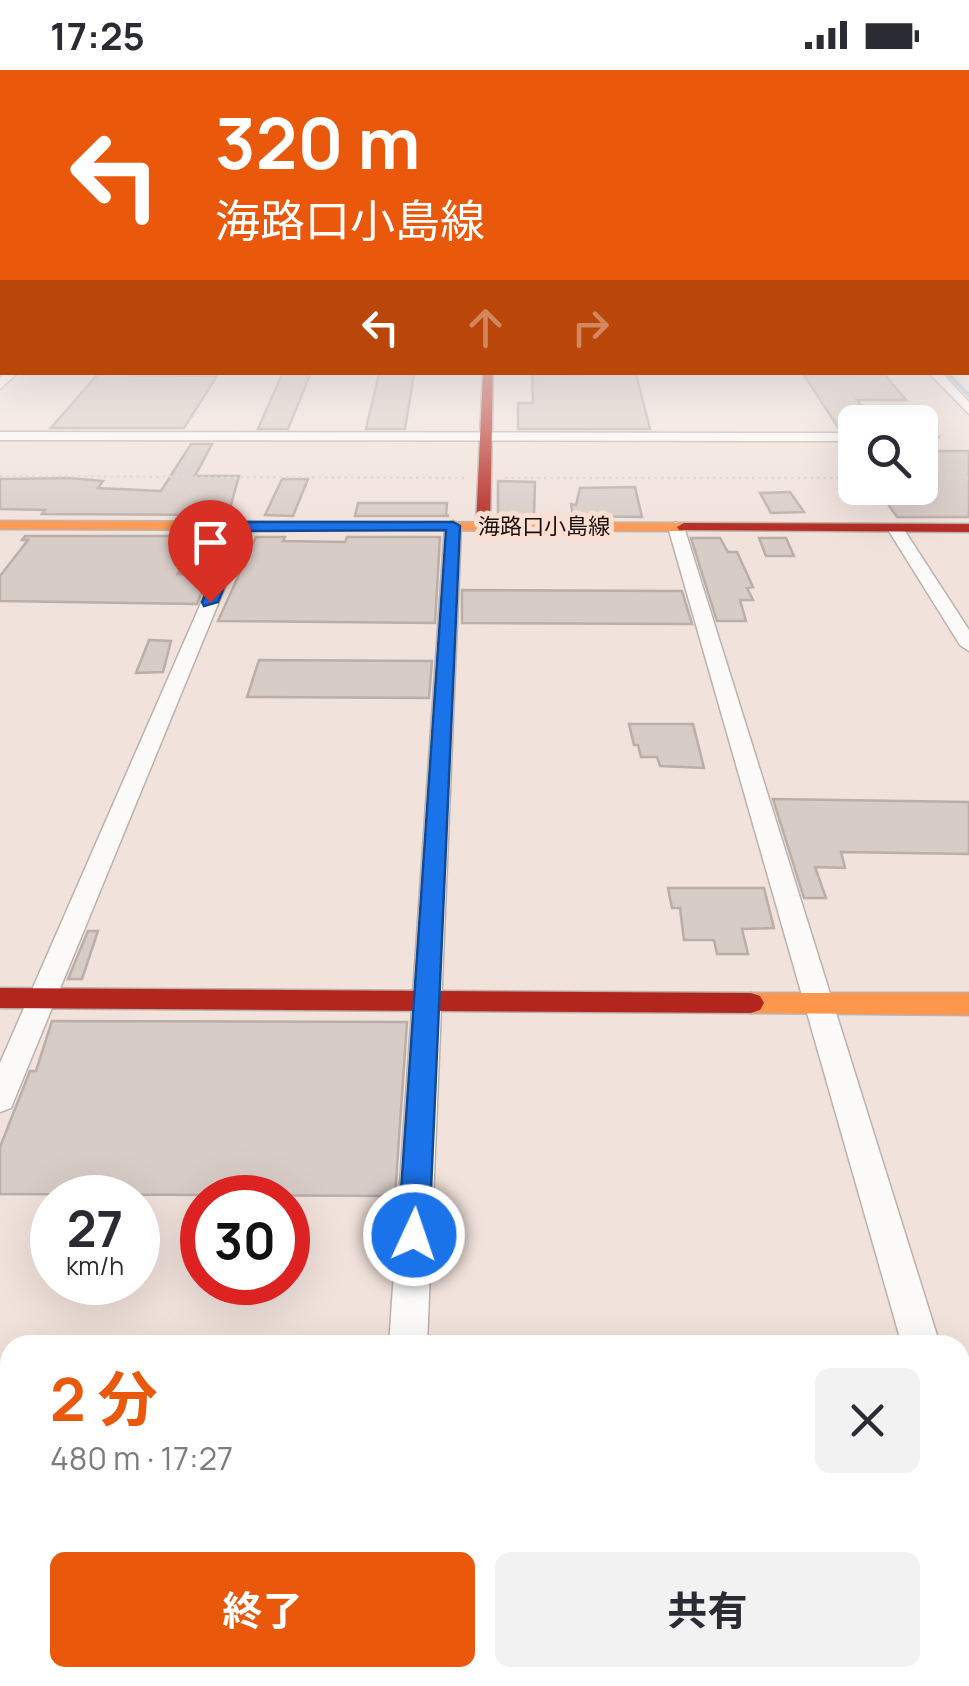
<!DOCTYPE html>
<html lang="ja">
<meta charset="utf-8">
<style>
body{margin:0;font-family:Manrope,"Noto Sans JP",sans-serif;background:#f2f2f3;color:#2b2b33;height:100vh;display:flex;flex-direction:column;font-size:38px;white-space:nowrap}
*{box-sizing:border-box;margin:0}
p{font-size:32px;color:#7c7c81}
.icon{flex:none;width:55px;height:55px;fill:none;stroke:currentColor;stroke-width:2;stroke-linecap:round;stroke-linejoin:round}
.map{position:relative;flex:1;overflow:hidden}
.sheet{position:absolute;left:0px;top:1265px;width:970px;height:352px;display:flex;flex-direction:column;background:#fff;border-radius:30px 30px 0 0;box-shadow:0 10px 40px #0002}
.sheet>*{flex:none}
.banner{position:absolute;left:0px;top:0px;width:970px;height:305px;box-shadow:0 10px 40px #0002;background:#ea580c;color:#fff;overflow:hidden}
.controls{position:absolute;left:838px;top:335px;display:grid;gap:20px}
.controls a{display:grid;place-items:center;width:100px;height:100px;border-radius:15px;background:#fff;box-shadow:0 10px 40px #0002;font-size:50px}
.speed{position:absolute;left:30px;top:1105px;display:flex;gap:20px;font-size:50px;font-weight:700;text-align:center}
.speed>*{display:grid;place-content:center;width:130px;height:130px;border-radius:50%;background:#fff;box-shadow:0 10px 40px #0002;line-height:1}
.speed small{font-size:25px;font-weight:400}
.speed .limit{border:15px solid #d22;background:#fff;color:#111}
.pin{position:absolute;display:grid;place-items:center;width:85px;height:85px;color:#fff;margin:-102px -42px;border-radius:50% 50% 50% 0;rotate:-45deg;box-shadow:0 0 10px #0007}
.pin .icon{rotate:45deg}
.me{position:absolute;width:110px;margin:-55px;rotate:3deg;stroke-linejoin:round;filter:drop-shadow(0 0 8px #0008)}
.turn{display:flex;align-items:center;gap:35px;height:210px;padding:0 50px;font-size:45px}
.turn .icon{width:130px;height:130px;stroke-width:2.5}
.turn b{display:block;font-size:70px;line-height:85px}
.lanes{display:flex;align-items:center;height:95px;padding:0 50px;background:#0003;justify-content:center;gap:50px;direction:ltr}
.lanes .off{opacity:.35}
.round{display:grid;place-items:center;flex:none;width:105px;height:105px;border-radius:15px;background:#f2f2f3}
.overview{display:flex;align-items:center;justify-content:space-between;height:170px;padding:0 50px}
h1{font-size:60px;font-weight:700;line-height:75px;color:#ea580c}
.cta{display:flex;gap:20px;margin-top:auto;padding:20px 50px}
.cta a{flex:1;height:115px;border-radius:15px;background:#ea580c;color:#fff;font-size:40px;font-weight:700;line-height:115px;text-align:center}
.cta a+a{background:#f2f2f3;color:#2b2b33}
.status{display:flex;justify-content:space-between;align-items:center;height:70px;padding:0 50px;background:#fff;direction:ltr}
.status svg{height:28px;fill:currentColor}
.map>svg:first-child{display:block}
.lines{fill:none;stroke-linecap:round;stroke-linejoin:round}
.stream-far1{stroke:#99c3e1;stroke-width:4}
.stream{stroke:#99c3e1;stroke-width:12}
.building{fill:#d8ccc6;stroke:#baaea9;stroke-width:2.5}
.street-casing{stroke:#bcb1ac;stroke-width:3}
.slow-casing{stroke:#bcb1ac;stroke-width:3}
.jam-casing{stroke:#bcb1ac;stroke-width:3}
.path-far1{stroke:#d6d2d0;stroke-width:2.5;stroke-dasharray:2.5 4;stroke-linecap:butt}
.path{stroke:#d6d2d0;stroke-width:6;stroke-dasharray:8 12;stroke-linecap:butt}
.street{fill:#fdfbfa;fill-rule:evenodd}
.slow{fill:#ff974d;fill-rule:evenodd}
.jam{fill:#b3261e;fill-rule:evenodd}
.route{fill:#1a73e8;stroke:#114b97;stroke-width:2.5}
.labels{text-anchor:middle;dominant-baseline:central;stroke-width:10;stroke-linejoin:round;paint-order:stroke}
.far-street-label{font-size:22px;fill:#19100c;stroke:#fadfd2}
</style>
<div class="status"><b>17:25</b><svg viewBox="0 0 49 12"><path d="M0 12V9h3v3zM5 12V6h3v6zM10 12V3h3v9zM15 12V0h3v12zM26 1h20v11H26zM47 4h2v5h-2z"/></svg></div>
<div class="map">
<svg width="969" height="1616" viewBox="0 0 969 1616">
<rect width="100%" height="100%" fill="#f1e2db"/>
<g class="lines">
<path class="stream-far1" d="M946,302l23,23"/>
<path class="stream" d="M960,1400l9,-17
M844,1616l5,-8"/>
</g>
<path class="building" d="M133,302l-2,3 86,1 -33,52h-133l46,-53z
M282,304l28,1 -22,54h-30z
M379,304h35l-9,55h-39z
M588,304h48l14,55h-132v-26h15l-1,-28z
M804,305h81l21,25h-49l17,22h-19v7h-16z
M191,374h21l-17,32h44l-10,36 -8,3 -179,-1 3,-4 -45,-1v-30l69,-1 34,3 -5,7 63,3z
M920,381h49v66h-72l-12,-17h35z
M282,409h26l-15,37 -28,-1z
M498,411l37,1 -1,33 -36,1z
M635,417l7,30 -69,-1 -2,-12 5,1 4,-17z
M790,422l14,20 -33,1 -11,-20z
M358,433h89l-1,12 3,1h-94z
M25,466h172l-19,38h31l-12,30 -197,-3v-25l28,-36h-6z
M256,467h29l-2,4 62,1 2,-5h93l-5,86 -217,-2z
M691,468h29l8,14h9l16,35 -6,1 6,12h-13l6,21h-29z
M759,468h27l8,18h-28z
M462,520l220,1 10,33 -230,-1z
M149,570l22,1 -8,31 -27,1z
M259,590l173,1 -3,37 -182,-1z
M629,654h64l11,44 -44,-2 -3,-9h-16l-3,-12h-4z
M773,729l196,3v52l-128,-2 4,16 -30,-1 11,31h-22z
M668,818h96l10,40 -32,1 6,25h-31l-3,-14h-30l-4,-32h-8z
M88,861h10l-16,48h-14z
M52,951l355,1 -12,174 -395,-2v-47l30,-76h6z"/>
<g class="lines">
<g class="street-casing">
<path id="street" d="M0,246h2v6h-2z
M968,287h1v9l-1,-1z
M6,302h13l-19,17v-11z
M928,302h13l28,30v12z
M0,362l855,1v8l-855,-1z
M920,363l19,4 -19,4z
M453,451l8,5 -34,819h-38l56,-819z
M676,452l8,5 256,818h-38l-234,-818z
M236,453l14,3 -235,572 -4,10 -11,4v-49z
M889,455h12l68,105v21l-9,-6 -73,-117z
M367,1608h46v8h-46z"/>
</g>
<g class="slow-casing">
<path id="slow" d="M0,451l684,2 7,4 -7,4 -684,-2z
M751,923h218v22l-218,-2 -9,-3 -4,-7 4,-7z"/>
</g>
<g class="jam-casing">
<path id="jam" d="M483,302h10l-3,154 -7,4 -7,-4z
M684,453l285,1v8l-290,-2 -2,-3z
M0,918l751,5 9,3 4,7 -4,7 -9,3 -751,-5z"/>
</g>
<path class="path-far1" d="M0,406l465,2
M505,408h350
M920,408h49"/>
<path class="path" d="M960,1296l9,-15
M778,1616l5,-8"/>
<use href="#street" class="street"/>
<use href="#slow" class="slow"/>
<use href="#jam" class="jam"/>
</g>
<linearGradient id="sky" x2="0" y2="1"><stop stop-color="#88bae5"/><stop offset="0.52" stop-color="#f9f2ef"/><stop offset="1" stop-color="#f9f2ef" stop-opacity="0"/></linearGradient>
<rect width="969" height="467" fill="url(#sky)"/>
<path class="route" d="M242,452h211l7,4 -31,709 -4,11 -11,5 -11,-5 -5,-11 48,-705 -199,1 -29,71 -14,4 -2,-4 33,-76z"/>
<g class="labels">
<g class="far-street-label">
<text x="544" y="456">海路口小島線</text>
</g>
</g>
</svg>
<div class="controls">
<a><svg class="icon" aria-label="search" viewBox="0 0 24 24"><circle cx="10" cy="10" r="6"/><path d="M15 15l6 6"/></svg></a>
</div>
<div class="speed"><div>27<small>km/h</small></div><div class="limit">30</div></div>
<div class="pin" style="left:210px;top:532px;background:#d93025"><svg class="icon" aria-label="arrive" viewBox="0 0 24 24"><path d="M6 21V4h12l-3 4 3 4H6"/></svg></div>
<svg class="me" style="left:414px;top:1165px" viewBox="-20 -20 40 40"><circle r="17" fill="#1a73e8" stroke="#fff" stroke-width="3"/><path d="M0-11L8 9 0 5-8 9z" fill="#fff"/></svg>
<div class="banner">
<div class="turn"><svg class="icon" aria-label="left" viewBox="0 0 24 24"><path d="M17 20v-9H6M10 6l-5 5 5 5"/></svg><div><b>320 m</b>海路口小島線</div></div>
<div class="lanes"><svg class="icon" aria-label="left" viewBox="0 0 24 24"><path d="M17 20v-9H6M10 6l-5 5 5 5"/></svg><svg class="icon off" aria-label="ahead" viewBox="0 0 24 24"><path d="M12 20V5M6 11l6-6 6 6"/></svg><svg class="icon off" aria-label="right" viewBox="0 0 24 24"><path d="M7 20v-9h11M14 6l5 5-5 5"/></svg></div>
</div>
<section class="sheet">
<div class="overview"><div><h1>2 分</h1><p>480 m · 17:27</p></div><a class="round"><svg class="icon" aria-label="close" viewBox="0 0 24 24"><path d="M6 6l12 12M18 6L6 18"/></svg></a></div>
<div class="cta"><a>終了</a><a>共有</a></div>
</section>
</div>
